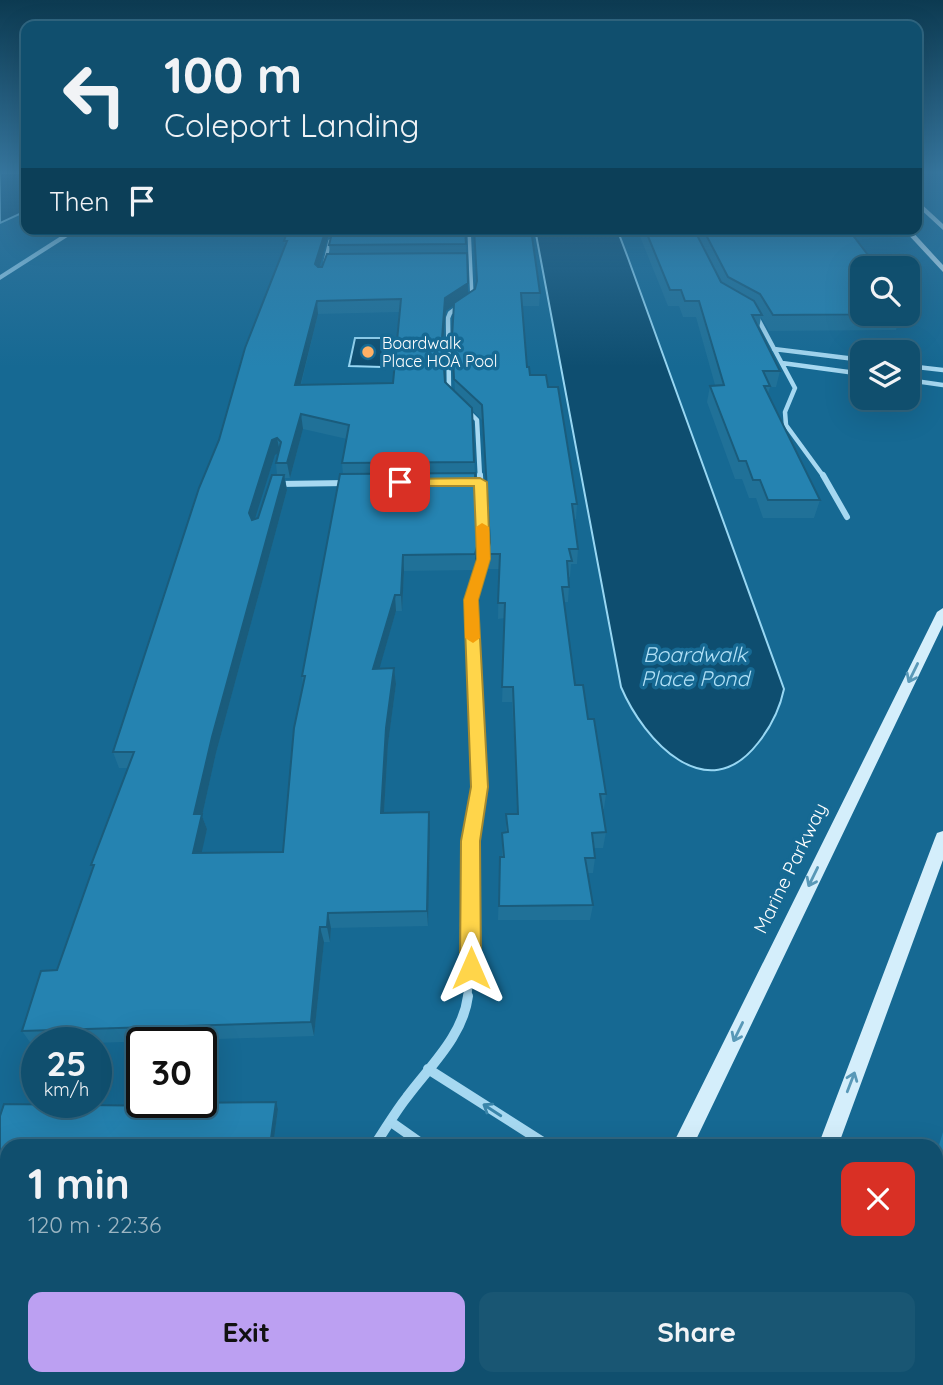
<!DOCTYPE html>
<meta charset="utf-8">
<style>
body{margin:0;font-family:Quicksand,sans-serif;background:#195673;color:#f1f3f6;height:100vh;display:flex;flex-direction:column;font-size:26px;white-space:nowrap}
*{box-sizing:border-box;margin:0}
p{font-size:23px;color:#9cb5c2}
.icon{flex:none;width:38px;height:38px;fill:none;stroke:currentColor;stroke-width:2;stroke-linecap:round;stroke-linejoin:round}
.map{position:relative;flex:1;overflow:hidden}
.details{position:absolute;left:0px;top:1139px;width:943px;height:247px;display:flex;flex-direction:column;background:#104f6e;border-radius:21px 21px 0 0;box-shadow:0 7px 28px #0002,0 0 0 2px #306681}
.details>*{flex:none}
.guide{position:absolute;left:21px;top:21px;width:901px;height:214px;border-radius:14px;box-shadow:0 7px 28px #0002,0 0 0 2px #306681;background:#104f6e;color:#f1f3f6;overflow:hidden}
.tools{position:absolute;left:850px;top:256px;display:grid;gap:14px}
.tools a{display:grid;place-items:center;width:70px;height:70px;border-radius:14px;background:#104f6e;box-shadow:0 7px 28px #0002,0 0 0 2px #306681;font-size:35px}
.speed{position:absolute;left:21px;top:1027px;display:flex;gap:14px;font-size:35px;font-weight:700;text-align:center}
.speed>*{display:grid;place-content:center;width:91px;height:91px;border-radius:50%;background:#104f6e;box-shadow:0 7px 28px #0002,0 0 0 2px #306681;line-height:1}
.speed small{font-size:18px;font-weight:400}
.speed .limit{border:4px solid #111;border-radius:10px;background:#fff;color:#111}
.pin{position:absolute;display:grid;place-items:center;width:60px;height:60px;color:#fff;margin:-30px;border-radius:14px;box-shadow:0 4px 10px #0006}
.me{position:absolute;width:77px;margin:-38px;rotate:0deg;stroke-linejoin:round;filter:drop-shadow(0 0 5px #0008)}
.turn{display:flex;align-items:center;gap:24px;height:147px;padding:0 28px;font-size:32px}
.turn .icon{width:91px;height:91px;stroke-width:2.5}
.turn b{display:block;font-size:49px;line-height:60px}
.then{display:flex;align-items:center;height:66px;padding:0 28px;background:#0003;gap:14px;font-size:26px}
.round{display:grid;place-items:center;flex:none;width:74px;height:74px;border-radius:14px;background:#195673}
.headline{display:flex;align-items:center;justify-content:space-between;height:119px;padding:0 28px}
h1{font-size:42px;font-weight:800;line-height:52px}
.button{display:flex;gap:14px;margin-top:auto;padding:14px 28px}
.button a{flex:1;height:80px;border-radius:14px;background:#bca0f2;color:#111;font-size:28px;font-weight:800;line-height:80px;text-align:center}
.button a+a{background:#195673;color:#f1f3f6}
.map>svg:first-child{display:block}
.green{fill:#1f7eac}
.water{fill:#0e4e70;stroke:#98d7f3;stroke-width:2}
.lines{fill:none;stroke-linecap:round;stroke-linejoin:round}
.minor-far4{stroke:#a6d8f1;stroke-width:3.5}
.minor-far3{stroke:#a6d8f1;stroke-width:4.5}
.minor-far2{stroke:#a6d8f1;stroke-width:6}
.minor-far1{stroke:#a6d8f1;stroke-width:8}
.minor{stroke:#a6d8f1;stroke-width:10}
.tertiary{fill:#a6d8f1;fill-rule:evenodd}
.secondary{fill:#d4eefb;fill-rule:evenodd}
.wall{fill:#207198;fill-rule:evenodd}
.shaded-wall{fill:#1a5c7c}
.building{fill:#2583b1;stroke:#1a5c7c;stroke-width:2;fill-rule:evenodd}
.oneway{stroke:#5898b7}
.oneway2{stroke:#3a85aa}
.route{fill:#ffd54a;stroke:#a68a30;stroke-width:2}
.slow{fill:#f59e0b}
.poi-dot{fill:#ffb065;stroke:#166993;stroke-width:2.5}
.labels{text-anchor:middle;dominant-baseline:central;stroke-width:7;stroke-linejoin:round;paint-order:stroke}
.far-poi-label{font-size:16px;fill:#fff;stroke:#166993;text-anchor:start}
.street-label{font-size:19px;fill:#fff;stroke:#166993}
.water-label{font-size:21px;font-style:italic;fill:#b2e1f7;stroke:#166993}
</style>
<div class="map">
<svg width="943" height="1385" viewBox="0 0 943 1385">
<rect width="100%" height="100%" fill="#166993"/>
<path class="green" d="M943,1132v253h-75l2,-6h66v-224z"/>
<path class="water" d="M0,173h26v38l-26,12z
M535,229h82l11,29 156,431c-4,19 -14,39 -26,54 -51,66 -114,-2 -137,-56z
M355,338h31l-4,29 -33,-1z"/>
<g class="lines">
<path class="minor-far4" d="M469,229l3,69
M325,262l5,-21"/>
<path class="minor-far3" d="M757,317l38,71 -10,24 1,13 38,52
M774,349l89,11
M782,363l81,11
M908,366l35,4
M908,380l35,5
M449,391l-1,-73 2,-5 12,-9
M466,409l11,11 3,57"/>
<path class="minor-far2" d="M823,475l24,42
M279,484l68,-1
M476,702l-5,-102 13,-41 -4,-84"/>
<path class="minor-far1" d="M467,998l4,-30 -1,-127 10,-54 -4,-86"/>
<path class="minor" d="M428,1069l121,77
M391,1122l34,24
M374,1146c11,-16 21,-34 33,-49 23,-31 56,-61 61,-101
M216,1385l3,-6"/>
<path class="tertiary" d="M72,229h8l-80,51v-5z"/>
<path class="secondary" d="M917,200l26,24v6l-26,-24z
M903,229h7l33,36v7z
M943,608v17l-250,521h-21l265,-534z
M943,831v29l-105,286h-20l117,-308 2,-5z
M563,1379h25l-2,6h-25z
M731,1379h24l-2,6h-24z"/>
</g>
<path class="wall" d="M288,229h177l3,64 7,-4 2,-6 -4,-54h58l9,64 -1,13h-17l5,61 3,8 18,12 29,117 -1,15h-2l4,30 -1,15h-6l-1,13h-2l1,10 -1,15h-4l11,83 13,34 18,75 -2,15h-2l4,23 -3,16h-9l1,10 -2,15h-5l5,32 -3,15h-92l2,-63h2v-24l4,-1v-18h11l-2,-59 -3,-53h-10l3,-84 -7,1 1,-50h-12v-15l2,-7 -7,-127 -10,-10 6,133v15l-3,12 -71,1 -2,40h-6l-17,58 15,-1 2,16 -8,60 -4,69 46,15 -2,98 -97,2 -1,14h-6l-10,94 -222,7h-55v2h-5l-10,-14 35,-61 36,-103 -2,-2 37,-97h-9l-6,-16 172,-506 -1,-5zM328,237l3,1 -2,7 1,9 -8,13h-3zM454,305l-2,33 3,53 -10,-9 -2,-34 3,-37zM399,312l-6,71 -92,2 17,-71zM303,429l44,10 -5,24 1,11 -41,202 1,10 -20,166 -82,1 6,-24 -5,-13 14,-63 71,-263 -2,-12h5zM278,453l-2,10 1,12 -19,43 -4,1 21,-64z
M637,229h211l15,39 38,46 -5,16 -127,1 -8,-14 -2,12 21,42 -4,16h-6l-2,7 52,106 -6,18h-51l-7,-20h-7l-7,-19h-7l-28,-77 3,-16 5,-1 -19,-68h-13l-4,-11h-11z
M276,1102l2,7 -5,37h-266v42h-7v-72l168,-10z"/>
<path class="shaded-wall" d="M326,229h1l1,8 -11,39 -2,-12z
M468,283v12l-22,16 -4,41v-13l3,-41z
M317,301l1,13 -21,85 -2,-14z
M301,414l2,15 -13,49 -3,-15z
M277,438l3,14 -5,3 -23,73 -3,-15 23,-73z
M284,475l3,15 -71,263 -14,63 5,13 -9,40 -5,-16 1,-39 18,-77z
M478,543v15l-3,12v-16z
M403,555l1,16 -2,40 -1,-16z
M395,595l1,16 -21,73 -2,-15z
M394,668l2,16 -8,60 -5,85 -2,-16 5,-85z
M429,812l1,16 -2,98 -1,-15z
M328,913l3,15 -1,14 -3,-15z
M320,927l4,15 -10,94 -3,-14z
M276,1102l2,7 -5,37h-3z"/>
<path class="building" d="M288,229h38l-11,35 3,3h4l5,-13 140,-1 1,30 -23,15 -3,41 3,43 27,26 2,54 -132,1 7,-38 -48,-11 -14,49h-11l5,-21 -4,-4 -5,2 -23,73 3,7 6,-2 14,-43h12l-72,262 -18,77h8l-9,39 90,-1 11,-124 11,-52h-3l38,-202 135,-1 3,70 -3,11 -72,1 -2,40h-6l-22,74 21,-1 -8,60 -5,85 48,-1 -2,99 -99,2 -1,14h-7l-9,95 -289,9 19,-60 16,-1 37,-105h-3l43,-113h-21l86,-264 20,-48 26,-92 42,-107h-3zM401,299l-8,84 -98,2 22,-84z
M333,229h132l1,15 -137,1z
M474,229h57l9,64h-19l6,74h2l1,8h16l2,12h10l19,117h-5l6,45h-9l3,12h-5l2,26h-7l13,98h8l5,34h6l12,75h-6l6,38 -14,1 3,25h-10l8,47 -94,1 1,-49h4l-2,-24 6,-1 -2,-18h12l-5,-127h-11l3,-84h-7l2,-49h-13l3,-11 -8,-138 -28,-26 -2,-41 2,-35 21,-14 2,-8z
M645,229h49l27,53 33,19 8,14h-10l28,56h-17l7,15h-6l56,114h-52l-8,-20h-7l-7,-19h-7l-29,-75 14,-1 -25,-84h-14l-4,-11h-11z
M703,229h145l30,39h-15v45h37l1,1 -128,1 -13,-21 -32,-17z
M276,1102l-6,44h-263v35l-7,1v-66l4,-12 164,2 1,-3z"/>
<defs><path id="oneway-shaft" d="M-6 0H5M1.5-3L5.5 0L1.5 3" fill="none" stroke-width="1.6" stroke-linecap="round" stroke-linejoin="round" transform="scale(1.75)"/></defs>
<g class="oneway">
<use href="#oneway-shaft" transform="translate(913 673) rotate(116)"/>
<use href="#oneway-shaft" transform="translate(813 877) rotate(116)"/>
<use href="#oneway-shaft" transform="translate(738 1032) rotate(116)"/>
<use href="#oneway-shaft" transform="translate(851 1082) rotate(-69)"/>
</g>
<use class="oneway2" href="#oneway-shaft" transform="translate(492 1110) rotate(-147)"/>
<linearGradient id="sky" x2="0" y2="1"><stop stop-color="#0c3a51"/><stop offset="0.47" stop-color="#36769e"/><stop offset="1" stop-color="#36769e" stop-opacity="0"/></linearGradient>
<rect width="943" height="367" fill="url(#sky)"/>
<path class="route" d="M480,478l7,4 3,77 -12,41 10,187 -8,54 1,127 -3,6 -7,3 -8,-3 -3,-6 1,-127 10,-54 -7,-187 13,-41 -3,-73h-74l-6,-4 6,-3z"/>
<path class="slow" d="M482,523l7,4 1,32 -12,41 2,38 -7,5 -8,-5 -1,-38 13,-41 -1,-32z"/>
<circle class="poi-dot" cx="368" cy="352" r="7"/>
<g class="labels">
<g class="far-poi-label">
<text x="382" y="343">Boardwalk<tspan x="382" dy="18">Place HOA Pool</tspan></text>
</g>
<g class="street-label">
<text transform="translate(790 868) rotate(-64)">Marine Parkway</text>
</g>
<g class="water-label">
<text x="695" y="654">Boardwalk<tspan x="695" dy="24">Place Pond</tspan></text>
</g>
</g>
</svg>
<div class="tools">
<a><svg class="icon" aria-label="search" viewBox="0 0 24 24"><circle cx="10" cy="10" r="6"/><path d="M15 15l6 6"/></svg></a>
<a><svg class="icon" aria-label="layers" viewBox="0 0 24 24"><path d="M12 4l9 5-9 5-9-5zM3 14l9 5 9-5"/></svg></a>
</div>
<div class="speed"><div>25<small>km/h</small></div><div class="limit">30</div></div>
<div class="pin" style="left:400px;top:482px;background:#d93025"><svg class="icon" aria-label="arrive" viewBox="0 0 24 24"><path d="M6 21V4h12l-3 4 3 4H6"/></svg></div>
<svg class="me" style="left:471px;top:968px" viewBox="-20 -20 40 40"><path d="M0-17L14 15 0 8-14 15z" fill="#ffd54a" stroke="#fff" stroke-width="4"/></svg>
<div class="guide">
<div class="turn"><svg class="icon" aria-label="left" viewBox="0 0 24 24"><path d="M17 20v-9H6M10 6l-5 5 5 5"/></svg><div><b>100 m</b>Coleport Landing</div></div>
<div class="then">Then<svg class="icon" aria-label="arrive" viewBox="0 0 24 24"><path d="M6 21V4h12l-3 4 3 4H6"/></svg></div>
</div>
<section class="details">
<div class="headline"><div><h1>1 min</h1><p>120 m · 22:36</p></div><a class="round" style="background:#d93025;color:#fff"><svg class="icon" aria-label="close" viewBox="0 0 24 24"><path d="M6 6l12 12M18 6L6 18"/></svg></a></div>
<div class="button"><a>Exit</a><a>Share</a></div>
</section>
</div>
